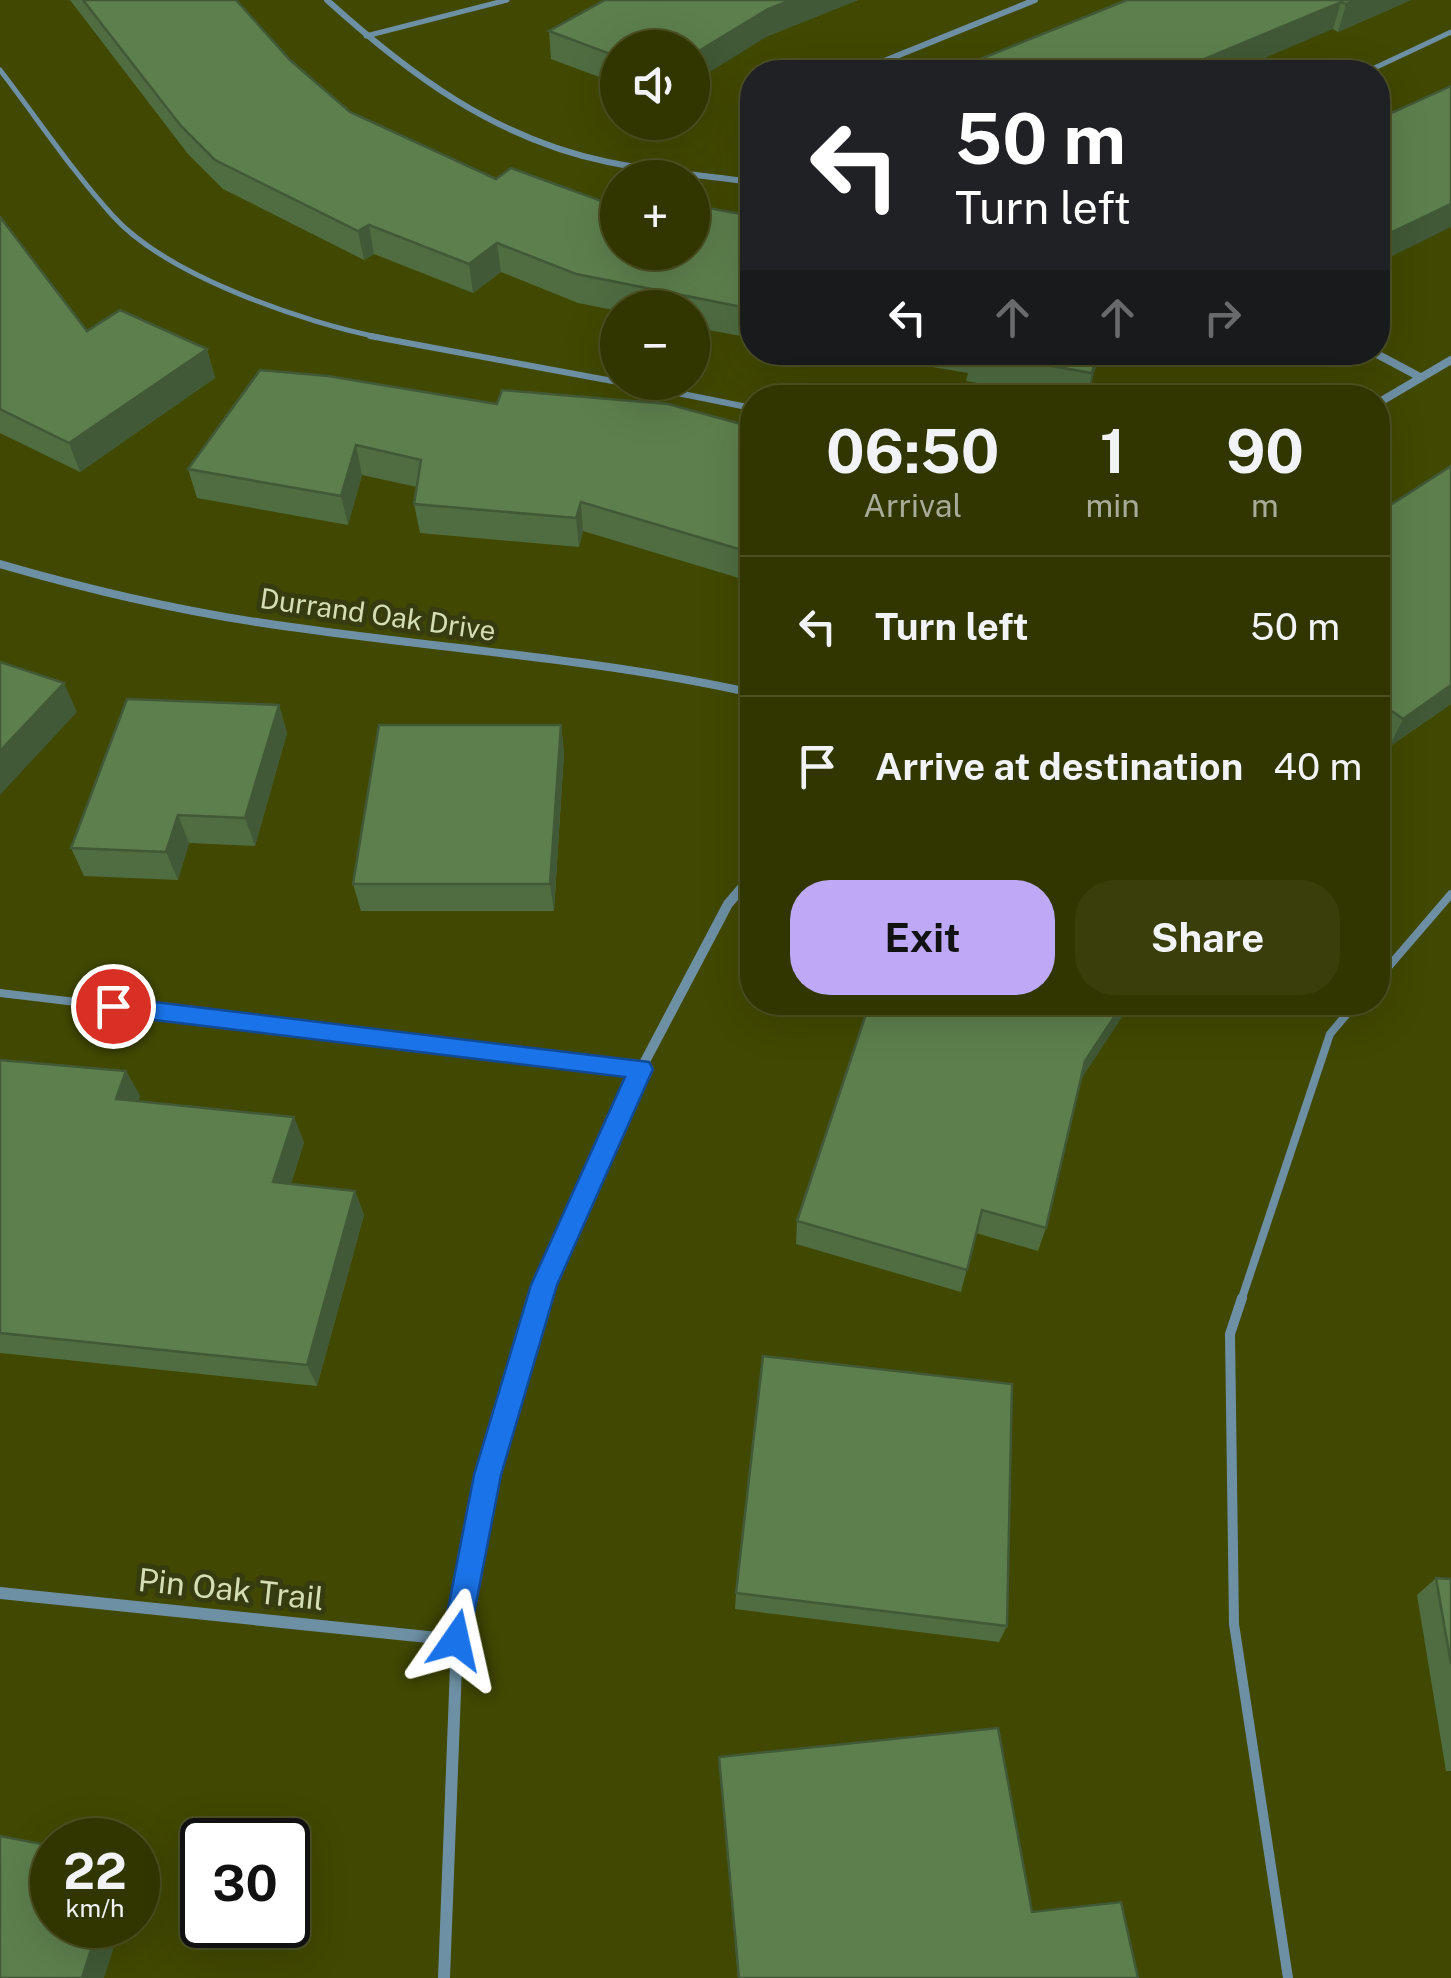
<!DOCTYPE html>
<meta charset="utf-8">
<style>
body{margin:0;font-family:"Public Sans",sans-serif;background:#393e0b;color:#f1f3f6;height:100vh;display:flex;flex-direction:column;font-size:38px;white-space:nowrap}
*{box-sizing:border-box;margin:0}
p{font-size:32px;color:#a8ab99}
.icon{flex:none;width:55px;height:55px;fill:none;stroke:currentColor;stroke-width:2;stroke-linecap:round;stroke-linejoin:round}
.map{position:relative;flex:1;overflow:hidden}
.sheet{position:absolute;left:740px;top:385px;width:650px;height:630px;display:flex;flex-direction:column;background:#313601;border-radius:40px;box-shadow:0 10px 40px #0002,0 0 0 2px #4c5023}
.sheet>*{flex:none}
.top-card{position:absolute;left:740px;top:60px;width:650px;height:305px;border-radius:40px;box-shadow:0 10px 40px #0002,0 0 0 2px #4c5023;background:#202124;color:#fff;overflow:hidden}
.tools{position:absolute;left:600px;top:30px;display:grid;gap:20px}
.tools a{display:grid;place-items:center;width:110px;height:110px;border-radius:50%;background:#313601;box-shadow:0 10px 40px #0002,0 0 0 2px #4c5023;font-size:50px}
.speed{position:absolute;left:30px;top:1818px;display:flex;gap:20px;font-size:50px;font-weight:700;text-align:center}
.speed>*{display:grid;place-content:center;width:130px;height:130px;border-radius:50%;background:#313601;box-shadow:0 10px 40px #0002,0 0 0 2px #4c5023;line-height:1}
.speed small{font-size:25px;font-weight:400}
.speed .limit{border:5px solid #111;border-radius:15px;background:#fff;color:#111}
.pin{position:absolute;display:grid;place-items:center;width:85px;height:85px;color:#fff;margin:-42px;border:5px solid #fff;border-radius:50%;box-shadow:0 2px 10px #0007}
.me{position:absolute;width:110px;margin:-55px;rotate:11deg;stroke-linejoin:round;filter:drop-shadow(0 0 8px #0008)}
.turn{display:flex;align-items:center;gap:35px;height:210px;padding:0 50px;font-size:45px}
.turn .icon{width:130px;height:130px;stroke-width:2.5}
.turn b{display:block;font-size:70px;line-height:85px}
.lanes{display:flex;align-items:center;height:95px;padding:0 50px;background:#0003;justify-content:center;gap:50px;direction:ltr}
.lanes .off{opacity:.35}
.eta{display:flex;justify-content:space-evenly;align-items:center;height:170px;text-align:center}
.eta b{font-size:60px;font-weight:700;line-height:70px}
.action{display:flex;gap:20px;margin-top:auto;padding:20px 50px}
.action a{flex:1;height:115px;border-radius:40px;background:#bda9f5;color:#111;font-size:40px;font-weight:700;line-height:115px;text-align:center}
.action a+a{background:#393e0b;color:#f1f3f6}
ul{padding:0;list-style:none}
li{display:flex;align-items:center;gap:30px;height:140px;padding:0 50px;border-top:2px solid #4c5023}
li div{flex:1}
li b{display:block;font-size:38px}
li em{font-style:normal}
.map>svg:first-child{display:block}
.lines{fill:none;stroke-linecap:round;stroke-linejoin:round}
.service-far3{stroke:#6e90a4;stroke-width:5}
.service-far2{stroke:#6e90a4;stroke-width:6}
.service-far1{stroke:#6e90a4;stroke-width:8}
.service{stroke:#6e90a4;stroke-width:10}
.minor-far3{stroke:#6e90a4;stroke-width:6}
.minor-far2{stroke:#6e90a4;stroke-width:8}
.minor-far1{stroke:#6e90a4;stroke-width:10}
.minor{stroke:#6e90a4;stroke-width:12}
.wall{fill:#506d42}
.shaded-wall{fill:#415936}
.building{fill:#5d7f4d;stroke:#415936;stroke-width:2.5}
.route{fill:#1a73e8;stroke:#114b97;stroke-width:2.5}
.labels{text-anchor:middle;dominant-baseline:central;stroke-width:10;stroke-linejoin:round;paint-order:stroke}
.street-label{font-size:28px;fill:#d5ddb4;stroke:#373c10}
.near-street-label{font-size:32px;fill:#d5ddb4;stroke:#373c10}
</style>
<div class="map">
<svg width="1451" height="1978" viewBox="0 0 1451 1978">
<rect width="100%" height="100%" fill="#414801"/>
<g class="lines">
<path class="service-far3" d="M366,36l141,-36
M0,70c37,48 72,101 113,146 54,60 192,107 270,122
M1366,72l85,-40"/>
<path class="service-far2" d="M370,336l248,46
M623,382l129,26"/>
<path class="service-far1" d="M1378,979l73,-85
M0,993l641,76
M1241,1301l89,-267 27,-32"/>
<path class="service" d="M1242,1298l-12,36 4,290 54,354"/>
<path class="minor-far3" d="M327,0c83,75 169,139 281,162 47,10 96,13 144,20
M857,72l178,-72
M740,180l12,-14"/>
<path class="minor-far2" d="M1373,352l47,25
M1378,403l73,-43
M0,564c100,29 202,52 306,65 149,21 299,31 446,64"/>
<path class="minor-far1" d="M539,1301l102,-232 87,-165 24,-28"/>
<path class="minor" d="M0,1593l457,47
M444,1978l13,-338 30,-165 53,-177"/>
</g>
<path class="wall" d="M70,0h166l54,60 60,52 268,140 134,-36v122l-60,-11v-19h-74v3l-40,-8 -77,-31 -28,21 -99,-39 -10,6 -141,-71 -35,-35z
M605,0h253l-90,36 -150,12v36l-67,-25 -2,-28z
M1127,0h284l-73,32 -5,-3z
M0,217l87,114 120,18 8,29 -135,94 -80,-39z
M842,352h258l-13,46h-28l-93,-17 2,-8z
M497,404l255,23v155l-169,-51 -4,16 -159,-14 -6,-29 3,-17 -55,-12 -14,50 -151,-27 -9,-29z
M1378,513l73,191 -62,43 -11,-8z
M279,705l8,28 -32,113 -66,-3 -11,37 -94,-4 -13,-28z
M561,725l3,28 -10,158h-193l-8,-27z
M0,1060l126,11 14,25 -2,5 166,41 -13,42 64,7 9,24 -47,171 -317,-33z
M1080,1082l-34,146 -8,23 -62,-18 -15,59 -165,-48 1,-23z
M1436,1578l15,1v192h-5l-29,-176z
M736,1593l271,33 -8,16 -264,-33z
M719,1757l313,155 106,66h-400z"/>
<path class="shaded-wall" d="M791,0h67l-90,36 -76,47v-28l76,-46z
M1356,0h55l-73,32 8,-28z
M1341,2l-8,27 -101,43h-59z
M1451,204v23l-73,36v-24z
M369,225l5,29 -10,6 -6,-29z
M497,243l4,29 -28,21 -4,-29z
M207,349l8,29 -135,94 -11,-29z
M1097,352h3l-13,46 5,-25z
M356,445l6,30 -14,50 -7,-29z
M581,502l2,29 -4,16 -3,-29z
M64,683l13,29 -77,83v-44z
M1451,685v19l-62,43 14,-28z
M279,705l8,28 -32,113 -10,-28z
M561,725l3,28 -10,158 -4,-27z
M178,815l11,28 -11,37 -12,-28z
M1124,1002h8l-56,85 9,-26z
M126,1071l14,25 -10,28 -14,-25z
M294,1117l10,25 -20,64 -11,-24z
M355,1191l9,24 -47,171 -10,-21z
M99,1925h22l-17,53h-22z"/>
<path class="building" d="M83,0h153l54,60 60,52 146,67 15,-11 107,39v45h74v-47l60,11v93l-176,-35 -79,-31 -28,21 -100,-39 -11,6 -143,-71 -34,-34z
M605,0h186l-23,9 -76,46v-7h-74v9l-69,-26z
M1127,0h229l-10,4 -5,-2 -168,70h-225z
M1451,86v118l-73,35v-120z
M0,217l87,114 33,-21 87,39 -138,94 -69,-34z
M971,352h126l-5,21z
M260,370l68,6 169,28 5,-14 166,14 84,23v126l-171,-51 -5,16 -162,-14 7,-44 -65,-15 -15,51 -153,-27z
M1451,466v219l-48,34 -25,-18v-188z
M0,662l64,21 -64,68z
M127,699l152,6 -34,113 -67,-3 -12,37 -95,-4z
M379,725h182l-11,159h-197z
M870,1002h254l-39,59 -39,167 -64,-18 -15,60 -170,-49z
M0,1060l126,11 -10,28 178,18 -21,65 82,9 -48,174 -307,-32z
M763,1356l249,28 -5,242 -271,-33z
M1436,1578l15,1v85z
M998,1728l34,184 89,-10 17,76h-399l-20,-221z
M0,1836l52,10v79h47l-17,53h-82z"/>
<path class="route" d="M113,997l536,65 4,7 -96,216 -56,190 -34,175 -11,5 -10,-5 -4,-10 32,-165 57,-190 94,-208 -512,-62 -11,-9z"/>
<g class="labels">
<g class="street-label">
<text transform="translate(378 614) rotate(8)">Durrand Oak Drive</text>
</g>
<g class="near-street-label">
<text transform="translate(231 1589) rotate(6)">Pin Oak Trail</text>
</g>
</g>
</svg>
<div class="tools">
<a><svg class="icon" aria-label="sound" viewBox="0 0 24 24"><path d="M4 9h4l5-4v14l-5-4H4zM17 9q2 3 0 6"/></svg></a>
<a>+</a>
<a>−</a>
</div>
<div class="speed"><div>22<small>km/h</small></div><div class="limit">30</div></div>
<div class="pin" style="left:113px;top:1006px;background:#d93025"><svg class="icon" aria-label="arrive" viewBox="0 0 24 24"><path d="M6 21V4h12l-3 4 3 4H6"/></svg></div>
<svg class="me" style="left:456px;top:1640px" viewBox="-20 -20 40 40"><path d="M0-17L14 15 0 8-14 15z" fill="#1a73e8" stroke="#fff" stroke-width="4"/></svg>
<div class="top-card">
<div class="turn"><svg class="icon" aria-label="left" viewBox="0 0 24 24"><path d="M17 20v-9H6M10 6l-5 5 5 5"/></svg><div><b>50 m</b>Turn left</div></div>
<div class="lanes"><svg class="icon" aria-label="left" viewBox="0 0 24 24"><path d="M17 20v-9H6M10 6l-5 5 5 5"/></svg><svg class="icon off" aria-label="ahead" viewBox="0 0 24 24"><path d="M12 20V5M6 11l6-6 6 6"/></svg><svg class="icon off" aria-label="ahead" viewBox="0 0 24 24"><path d="M12 20V5M6 11l6-6 6 6"/></svg><svg class="icon off" aria-label="right" viewBox="0 0 24 24"><path d="M7 20v-9h11M14 6l5 5-5 5"/></svg></div>
</div>
<section class="sheet">
<div class="eta">
<div><b>06:50</b><p>Arrival</p></div>
<div><b>1</b><p>min</p></div>
<div><b>90</b><p>m</p></div>
</div>
<ul>
<li><svg class="icon" aria-label="left" viewBox="0 0 24 24"><path d="M17 20v-9H6M10 6l-5 5 5 5"/></svg><div><b>Turn left</b></div><em>50 m</em></li>
<li><svg class="icon" aria-label="arrive" viewBox="0 0 24 24"><path d="M6 21V4h12l-3 4 3 4H6"/></svg><div><b>Arrive at destination</b></div><em>40 m</em></li>
</ul>
<div class="action"><a>Exit</a><a>Share</a></div>
</section>
</div>
